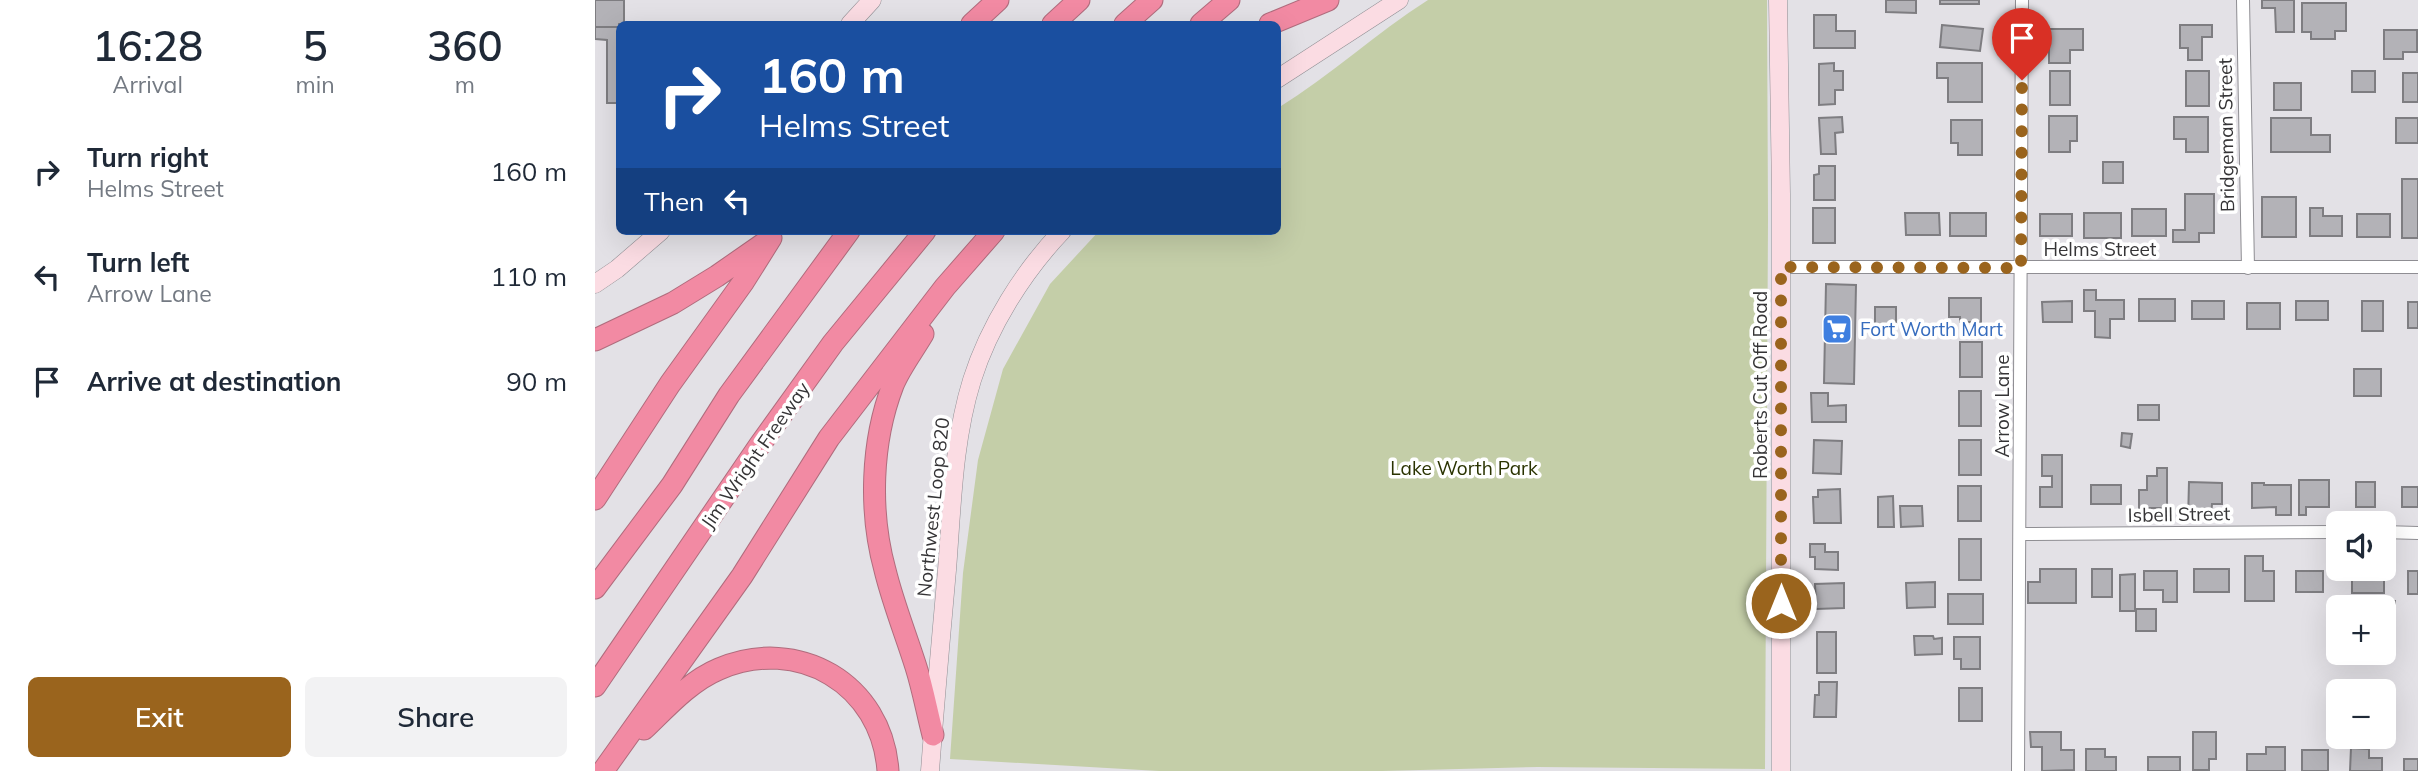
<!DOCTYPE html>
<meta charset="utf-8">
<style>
body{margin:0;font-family:Mulish,sans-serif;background:#f2f2f3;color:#1f2937;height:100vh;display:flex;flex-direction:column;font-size:26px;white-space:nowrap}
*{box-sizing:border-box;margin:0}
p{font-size:23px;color:#747a83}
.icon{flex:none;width:38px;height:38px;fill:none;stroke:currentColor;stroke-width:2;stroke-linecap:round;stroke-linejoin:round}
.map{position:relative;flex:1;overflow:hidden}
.drawer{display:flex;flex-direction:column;background:#fff;width:595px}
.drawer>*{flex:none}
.banner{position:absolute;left:21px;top:21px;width:665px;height:214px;border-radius:10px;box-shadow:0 7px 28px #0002;background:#1a4fa0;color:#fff;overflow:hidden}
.controls{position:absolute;left:1731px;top:511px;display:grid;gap:14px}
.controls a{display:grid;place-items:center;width:70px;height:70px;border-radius:10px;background:#fff;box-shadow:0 7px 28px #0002;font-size:35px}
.pin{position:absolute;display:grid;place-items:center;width:60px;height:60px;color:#fff;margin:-72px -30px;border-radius:50% 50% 50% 0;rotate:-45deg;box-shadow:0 0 7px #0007}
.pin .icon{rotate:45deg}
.me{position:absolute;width:77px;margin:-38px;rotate:0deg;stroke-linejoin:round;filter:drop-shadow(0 0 5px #0008)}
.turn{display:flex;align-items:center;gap:24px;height:147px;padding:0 28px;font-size:32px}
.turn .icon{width:91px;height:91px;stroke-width:2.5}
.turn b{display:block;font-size:49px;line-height:60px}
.then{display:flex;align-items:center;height:66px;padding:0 28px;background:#0003;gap:14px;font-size:26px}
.eta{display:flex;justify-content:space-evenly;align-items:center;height:119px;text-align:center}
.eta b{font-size:42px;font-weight:600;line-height:49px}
.cta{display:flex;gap:14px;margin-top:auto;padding:14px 28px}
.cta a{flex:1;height:80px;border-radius:10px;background:#9a641d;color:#fff;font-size:28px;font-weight:600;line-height:80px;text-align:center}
.cta a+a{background:#f2f2f3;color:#1f2937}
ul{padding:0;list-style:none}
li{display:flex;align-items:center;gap:21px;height:105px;padding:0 28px}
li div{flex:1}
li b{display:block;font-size:26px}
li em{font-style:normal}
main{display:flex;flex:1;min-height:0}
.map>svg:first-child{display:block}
.green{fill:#c4cea8}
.building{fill:#b3b2b7;stroke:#7e7d81;stroke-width:2}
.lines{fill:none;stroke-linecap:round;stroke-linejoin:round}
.street-casing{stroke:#8f8e93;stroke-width:14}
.secondary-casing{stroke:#8f8e93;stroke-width:19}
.highway-casing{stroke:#b06c7d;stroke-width:23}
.street{stroke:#fff;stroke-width:12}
.secondary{stroke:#fbdce3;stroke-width:18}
.highway{stroke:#f28aa3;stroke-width:21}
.route{stroke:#9a641d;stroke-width:12;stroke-dasharray:0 21.6}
.labels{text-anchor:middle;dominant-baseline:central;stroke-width:7;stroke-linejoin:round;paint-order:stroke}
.street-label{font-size:19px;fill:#353436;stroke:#fff}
.shop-label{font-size:19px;fill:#366cbe;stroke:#fff;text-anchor:start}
.park-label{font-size:19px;fill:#2a3301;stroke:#fff}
</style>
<main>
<section class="drawer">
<div class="eta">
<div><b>16:28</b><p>Arrival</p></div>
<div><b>5</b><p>min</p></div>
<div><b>360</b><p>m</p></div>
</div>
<ul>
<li><svg class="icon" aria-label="right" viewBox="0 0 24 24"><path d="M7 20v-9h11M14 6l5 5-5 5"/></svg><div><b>Turn right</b><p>Helms Street</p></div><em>160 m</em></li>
<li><svg class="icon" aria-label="left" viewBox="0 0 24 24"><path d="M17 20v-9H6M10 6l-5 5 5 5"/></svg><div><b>Turn left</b><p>Arrow Lane</p></div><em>110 m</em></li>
<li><svg class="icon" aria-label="arrive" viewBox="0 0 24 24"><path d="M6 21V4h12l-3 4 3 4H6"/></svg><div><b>Arrive at destination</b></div><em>90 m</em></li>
</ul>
<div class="cta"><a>Exit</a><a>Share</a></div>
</section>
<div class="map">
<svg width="1823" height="771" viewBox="0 0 1823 771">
<rect width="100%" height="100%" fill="#e3e1e6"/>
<path class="green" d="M833,0h339l1,220 -3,549 -227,-2 -156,4h-223l-209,-12 13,-186 15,-113 25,-91 47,-85 49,-53h178l1,-123c52,-32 98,-75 150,-108z"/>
<path class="building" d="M0,0h29v24h-5v3h-24z
M1291,0h30v13l-30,-1z
M1345,0h39v4h-39z
M1667,0h32v32h-18l-1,-24h-13z
M1707,3h44v28h-11v8h-24v-7h-9z
M1219,15h22v16h19v17h-41z
M1347,25l41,4 -3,22 -40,-4z
M1585,25h32v12h-10v23h-14v-12h-8z
M0,27h24v76h-12v-63l-12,-1z
M1454,29h34v21h-13v13h-21z
M1789,30h33v22h-14v7h-19z
M1239,63v8h9v19h-8v14l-16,1v-41z
M1342,63h45v39h-34v-24h-11z
M1455,71h20v34h-20z
M1591,71h23v35h-23z
M1757,71h23v21h-23z
M1808,73h15v29h-15z
M1679,83h27v27h-27z
M1454,116h28v25h-7v11h-21z
M1247,117l1,15 -8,1 1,21h-15l-2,-36z
M1579,117h34v35h-22v-13h-12z
M1676,118h40v17h19v17h-59z
M1801,118h22v25h-22z
M1356,120h31v35h-24v-12h-7z
M1508,162h20v21h-20z
M1224,166h16v34h-21v-25l5,-1z
M1807,179h16v59h-16z
M1590,194h29v39h-15v9h-26v-12h12z
M1667,197h34v40h-34z
M1218,208h22v35h-22z
M1715,208h13v8h19v20h-32z
M1537,209h34v27h-34z
M1310,213h34l1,22h-34z
M1355,213h36v23h-36z
M1489,213h37v25h-37z
M1445,214h32v22h-32z
M1762,214h33v23h-33z
M1231,284l30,1 -2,99 -30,-1z
M1489,290h12v10h28v19h-14v19l-15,-1v-26h-11z
M1354,298h32v24h-21v-5h-11z
M1544,299h36v22h-36z
M1477,301v21h-29l-1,-20z
M1597,301h32v18h-32z
M1701,301h32v19h-32z
M1767,301h21v30h-21z
M1813,302h10v26h-10z
M1652,303h33v26h-33z
M1280,307h21v19h-21z
M1365,342h22v35h-22z
M1759,369h27v27h-27z
M1364,391h22v35h-22z
M1216,393h17v13l18,-1v17h-34z
M1543,405h21v15h-21z
M1527,433l10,1 -2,14 -9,-2z
M1219,440l28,1 -1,33 -28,-1z
M1364,440h22v35h-22z
M1447,455h20v52h-22v-20h12v-11h-10z
M1562,468h10v40h-28v-18h8v-14h10z
M1704,480h30v27h-23v8h-7z
M1594,482l33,1v21h-10l-1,12 -10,-1v6h-13z
M1761,482h19v25h-19z
M1657,483h12v2h27v30h-15v-8l-24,1z
M1496,485h30v19h-30z
M1363,486h23v35h-23z
M1807,487h16v20h-16z
M1245,489l1,34h-27l-1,-26h5v-7z
M1298,496l1,31h-16v-30z
M1305,506h22l1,20 -22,1z
M1364,539h22v41h-22z
M1215,544h15v8h13v18l-23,-1v-12h-5z
M1650,556h18v15h11v30h-29z
M1445,569h36v34h-48v-21h12z
M1497,569h20v28h-20z
M1599,569h35v23h-35z
M1549,571h33v31h-14v-12h-19z
M1701,571h27v21h-27z
M1813,571h10v23h-10z
M1757,572h32v21h-32z
M1540,574v35h21v22h-20v-20h-16v-36z
M1340,582v25l-28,1 -1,-25z
M1249,583v25l-28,1 -1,-25z
M1353,594h35v30h-35z
M1786,601h14v20h-12v-14h-2z
M1222,632h19v41h-19z
M1319,636h19l1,3 8,-1v16l-27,1z
M1359,637h26v32h-19v-10h-7z
M1224,682h18l-1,35h-22l1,-22h4z
M1364,688h23v33h-23z
M1435,732h31v18h13v20l-32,1v-24h-11z
M1598,732h23v27h-7v11h-16z
M1671,747h19v24h-38v-17h19z
M1756,748l18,1v9h13v13h-32z
M1491,749h19v8h11v14h-30z
M1707,750h26v21h-26z
M1553,757h32v14h-32z
M1809,759h14v12h-14z"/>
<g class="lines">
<g class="street-casing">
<path id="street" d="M1648,0l5,268
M1186,267h637
M1788,532l35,1
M1426,534l317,-2
M1423,771l4,-771"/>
</g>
<g class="secondary-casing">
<path id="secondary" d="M1183,0l3,194v577
M255,24l22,-24
M682,79l122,-79
M0,284l22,-15 44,-38
M335,771c5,-67 11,-134 17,-201 5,-63 6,-129 25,-190 17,-54 51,-108 90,-149"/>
</g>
<g class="highway-casing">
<path id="highway" d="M377,24l26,-24
M458,24l26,-24
M530,24l27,-24
M606,24l28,-24
M675,24l58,-24
M328,334c-10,17 -23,34 -30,51 -22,57 -24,127 -8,185 8,33 21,65 31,97 7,22 11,45 17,68
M0,340l78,-37 44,-27 46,-32
M0,499l75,-115 74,-103 27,-43
M0,588l77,-103 57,-90 120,-164
M0,686l164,-240 74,-103 92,-112
M49,729c22,-21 46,-48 75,-60 79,-34 163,15 169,102
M8,771l139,-195 87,-138 116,-151 49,-56"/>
</g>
<use href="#street" class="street"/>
<use href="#secondary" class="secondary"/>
<use href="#highway" class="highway"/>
</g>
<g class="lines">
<path class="route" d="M1186,603v-336l240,1 1,-188"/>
</g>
<defs>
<g id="supermarket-square" transform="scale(1.575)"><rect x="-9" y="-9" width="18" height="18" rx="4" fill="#3f7fe0" stroke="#fff"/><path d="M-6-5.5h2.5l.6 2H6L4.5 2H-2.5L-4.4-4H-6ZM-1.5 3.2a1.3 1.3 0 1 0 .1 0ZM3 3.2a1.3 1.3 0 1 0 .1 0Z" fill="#fff"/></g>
</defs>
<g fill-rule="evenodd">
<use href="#supermarket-square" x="1242" y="329"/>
</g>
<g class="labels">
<g class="street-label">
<text transform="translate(1631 135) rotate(-91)">Bridgeman Street</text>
<text x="1505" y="249">Helms Street</text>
<text transform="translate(1165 385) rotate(-90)">Roberts Cut Off Road</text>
<text transform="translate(1407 406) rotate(-90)">Arrow Lane</text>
<text transform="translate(160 455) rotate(-55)">Jim Wright Freeway</text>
<text transform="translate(338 507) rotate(-84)">Northwest Loop 820</text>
<text transform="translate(1584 514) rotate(-1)">Isbell Street</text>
</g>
<g class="shop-label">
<text x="1265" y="329">Fort Worth Mart</text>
</g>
<g class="park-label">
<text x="869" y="468">Lake Worth Park</text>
</g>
</g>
</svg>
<div class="controls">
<a><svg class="icon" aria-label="sound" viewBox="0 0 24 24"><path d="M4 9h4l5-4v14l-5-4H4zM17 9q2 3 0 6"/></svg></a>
<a>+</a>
<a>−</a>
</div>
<div class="pin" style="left:1427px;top:80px;background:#d93025"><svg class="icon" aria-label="arrive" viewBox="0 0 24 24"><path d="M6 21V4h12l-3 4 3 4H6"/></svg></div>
<svg class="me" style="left:1186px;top:603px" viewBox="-20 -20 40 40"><circle r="17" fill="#9a641d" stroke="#fff" stroke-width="3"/><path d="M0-11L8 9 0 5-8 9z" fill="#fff"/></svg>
<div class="banner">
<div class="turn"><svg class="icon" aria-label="right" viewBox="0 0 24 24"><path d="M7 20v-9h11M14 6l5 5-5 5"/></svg><div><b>160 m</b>Helms Street</div></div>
<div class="then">Then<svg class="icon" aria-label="left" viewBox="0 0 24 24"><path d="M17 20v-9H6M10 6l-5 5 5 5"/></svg></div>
</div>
</div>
</main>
